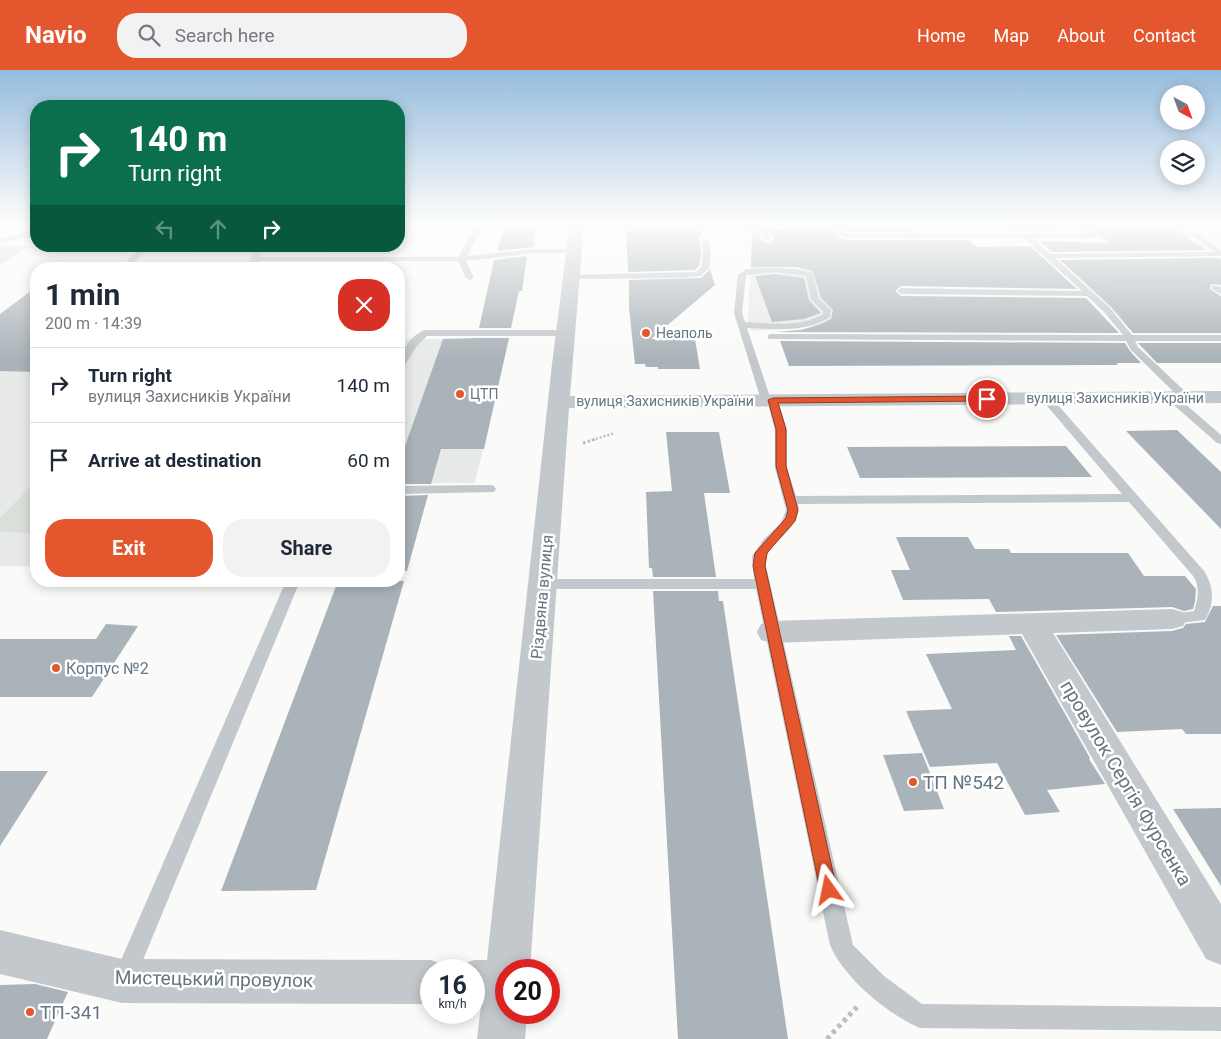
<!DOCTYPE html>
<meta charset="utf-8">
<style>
body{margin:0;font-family:Roboto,sans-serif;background:#f2f2f3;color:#1f2937;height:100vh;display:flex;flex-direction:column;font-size:19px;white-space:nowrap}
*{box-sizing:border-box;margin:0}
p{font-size:16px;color:#747a83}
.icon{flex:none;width:28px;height:28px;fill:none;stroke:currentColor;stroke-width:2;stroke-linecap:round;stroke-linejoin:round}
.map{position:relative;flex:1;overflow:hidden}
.side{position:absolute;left:30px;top:192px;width:375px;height:325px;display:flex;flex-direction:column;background:#fff;border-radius:20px;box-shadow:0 2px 12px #0003}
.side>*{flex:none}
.guide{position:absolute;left:30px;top:30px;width:375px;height:152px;border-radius:20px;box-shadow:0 2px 12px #0003;background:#0b6e4f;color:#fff;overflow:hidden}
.needle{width:32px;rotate:139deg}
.buttons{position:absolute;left:1160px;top:15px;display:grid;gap:10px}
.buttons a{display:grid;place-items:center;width:45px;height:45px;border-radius:50%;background:#fff;box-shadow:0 2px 12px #0003;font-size:25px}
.speed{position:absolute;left:420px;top:889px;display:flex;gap:10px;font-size:25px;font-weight:700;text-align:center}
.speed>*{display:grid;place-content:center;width:65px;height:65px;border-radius:50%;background:#fff;box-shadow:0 2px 12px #0003;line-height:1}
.speed small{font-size:12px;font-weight:400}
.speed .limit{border:8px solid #d22;background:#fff;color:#111}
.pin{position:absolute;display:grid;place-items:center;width:42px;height:42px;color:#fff;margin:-21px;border:2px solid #fff;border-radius:50%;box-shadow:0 1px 5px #0007}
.me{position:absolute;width:55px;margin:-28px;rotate:348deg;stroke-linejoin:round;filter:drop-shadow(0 0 4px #0008)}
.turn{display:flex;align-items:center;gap:18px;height:105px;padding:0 15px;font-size:22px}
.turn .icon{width:65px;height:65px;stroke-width:2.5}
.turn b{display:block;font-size:35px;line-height:42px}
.lanes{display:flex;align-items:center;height:48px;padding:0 15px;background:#0003;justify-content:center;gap:25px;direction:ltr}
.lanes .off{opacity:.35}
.round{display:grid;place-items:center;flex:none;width:52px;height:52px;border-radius:20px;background:#f2f2f3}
.headline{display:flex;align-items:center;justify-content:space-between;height:85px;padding:0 15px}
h1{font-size:30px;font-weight:700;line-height:38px}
.primary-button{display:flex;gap:10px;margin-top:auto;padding:10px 15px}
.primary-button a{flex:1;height:58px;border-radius:20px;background:#e4572e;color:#fff;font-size:20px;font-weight:700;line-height:58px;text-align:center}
.primary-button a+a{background:#f2f2f3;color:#1f2937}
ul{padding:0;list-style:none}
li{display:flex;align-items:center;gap:15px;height:75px;padding:0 15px;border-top:1px solid #e0e1e3}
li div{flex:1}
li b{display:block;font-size:19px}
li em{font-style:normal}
header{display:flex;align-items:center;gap:30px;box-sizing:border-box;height:70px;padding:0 25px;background:#e4572e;color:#fff}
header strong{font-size:24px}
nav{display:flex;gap:28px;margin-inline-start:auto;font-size:18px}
.search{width:350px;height:45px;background:#f2f2f3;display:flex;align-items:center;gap:12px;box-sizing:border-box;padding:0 18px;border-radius:20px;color:#747a83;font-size:19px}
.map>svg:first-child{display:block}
.built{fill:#e8e9e9}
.green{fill:#dadfd7}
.building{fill:#aab3b9}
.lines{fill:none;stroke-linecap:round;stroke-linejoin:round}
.path-far3{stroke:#bbbfc2;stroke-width:2;stroke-dasharray:1 1;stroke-linecap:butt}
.path-far2{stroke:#bbbfc2;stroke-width:2.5;stroke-dasharray:2 2;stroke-linecap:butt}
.path-far1{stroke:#bbbfc2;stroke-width:3;stroke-dasharray:2.5 2.5;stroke-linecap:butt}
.path{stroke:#bbbfc2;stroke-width:5;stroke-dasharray:4 4;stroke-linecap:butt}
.service{fill:#c3c8cc;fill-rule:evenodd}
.minor{fill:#c3c8cc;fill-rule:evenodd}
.route{fill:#e4572e;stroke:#94391e}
.poi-dot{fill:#e4572e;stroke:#fff;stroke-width:2}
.labels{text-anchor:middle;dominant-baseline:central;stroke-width:5;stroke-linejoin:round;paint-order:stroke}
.far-poi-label{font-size:14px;fill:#657683;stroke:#fff;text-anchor:start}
.far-street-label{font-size:14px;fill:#657683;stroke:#fff}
.street-label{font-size:16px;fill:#657683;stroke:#fff}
.poi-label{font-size:16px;fill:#657683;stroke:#fff;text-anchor:start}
.near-poi-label{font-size:19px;fill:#657683;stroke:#fff;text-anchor:start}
.near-street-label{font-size:19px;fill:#657683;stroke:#fff}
</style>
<header>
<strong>Navio</strong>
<div class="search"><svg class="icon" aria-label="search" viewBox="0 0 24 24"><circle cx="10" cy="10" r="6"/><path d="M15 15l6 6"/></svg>Search here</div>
<nav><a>Home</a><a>Map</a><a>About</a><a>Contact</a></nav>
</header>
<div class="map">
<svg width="1221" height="969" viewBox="0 0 1221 969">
<rect width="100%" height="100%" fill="#fafaf8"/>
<path class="built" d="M399,153h25l-17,31 -216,1 9,-9h199z
M1134,153h68l3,2h16v11h-40z
M750,196l90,5 5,50 -30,5 -64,5 -3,-8z
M0,253h36v243h-36z
M399,269h110l-34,144h-76z"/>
<path class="green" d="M1003,153h50l8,7h-50z
M0,176h30l-30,19z
M36,411v52l-36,-1v-14z"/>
<path class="building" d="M505,153h33l-5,24 -36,4z
M787,153h45l7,14 9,3h120l9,7 53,-1 47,43 -176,-3 -6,5 6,5 185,2 33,35 -343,-1 25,-2 20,-6 10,-5 2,-9 -12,-12 -8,-27 -17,-4h-45l1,-37h6l3,10 7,3 5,-3 -3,-10h20z
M843,153h52l8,9h-53z
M1085,153h80l42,27 -156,2 -11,-11 70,2z
M626,160h74l2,6 -3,2 2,16 -2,12 -4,4 -66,2 -1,-1z
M527,186l-5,35h-3l-8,37h-32l15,-68z
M1219,188l2,1v26l-10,-1 -1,5 11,7v37h-88l-22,-26 -51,-47z
M710,199l5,16 -64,54h44l5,30h-42v-2h-12l-1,-3h-10l-6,-56v-28l72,-2z
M775,204l29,4 5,22 12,13 -17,6 -32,3 -17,-46z
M36,217v85l-36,-1v-57z
M477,268h32l-25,111h-43l-10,35h-32v-21l44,-124z
M780,271l345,2 5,8 11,12h-25l2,2 -329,1z
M1138,273h83v20h-64z
M1177,360l44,42v57l-95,-98z
M666,362h53l11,61h-26l12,84h-63l-1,-9h-3l-3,-76 26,-1z
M1066,376l26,31 -232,1 -13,-31z
M428,425l-21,76 -8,-1v-74z
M896,467h72l7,12h34l2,4h117l16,23h41l11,13 -1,13 -2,7 -9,2 -12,-4 -176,5 -7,-13 -86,1 -12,-30h19z
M338,511h66l-88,309 -95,1z
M653,521h65l1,10h4l65,438h-110z
M1213,536h8v128h-35l-4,-5 -65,3 -61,-97 116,-4 11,-3 3,-4 19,-2z
M106,554l32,2 -46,71h-92v-58h96z
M1009,566h12l69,122 -1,1 16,25 -58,6 13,22 -35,3 -28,-52 -67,4 -24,-56 46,-2 -26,-55 90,-4z
M922,683l22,56 -40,2 -21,-56z
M0,701h48l-48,75z
M1221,738v78l-48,-77z
M35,914l33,8 -21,47h-47v-54z"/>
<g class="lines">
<path class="path-far3" d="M1121,153l16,11
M1142,163l15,-2
M1114,217h81"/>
<path class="path-far2" d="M592,370l23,-7"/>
<path class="path-far1" d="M583,373l13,-4"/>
<path class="path" d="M827,969l30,-32"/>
<path class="service" d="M478,153h7l-18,33 68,-7h38l4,2 -4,2h-38l-69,8 8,17 -4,2 -4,-2 -8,-17h-201l-2,8h-8l3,-10 8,-13h8l-7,11h199z
M765,153l6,16 -4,2 -4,-2 -4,-11h-183l-4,-2 4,-2z
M834,153h7l8,11h58l-8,-11h7l8,11h173l-13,-11h8l15,11v4h-64l17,16 164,-2 -23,-17 7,-2 23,17v6l-166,2 55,50 22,27h89v6h-86l3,6 52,49 1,2 -5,3 -4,-1 -51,-50 -5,-9 -358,-2v-4l3,-1 352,1 -19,-23 -17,-16 -186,-2 -4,-3 4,-3 181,3 -58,-53h-176l-7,-2z
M33,156h3v5l-7,6 -29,6v-4l24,-6z
M701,168l7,2 3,14 -2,14 -8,8 -19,2 -111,1 -4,-2 4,-2 125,-3 5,-5 2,-13z
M143,176h9l-25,23h-9z
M765,198l31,1 17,4 6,26 12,11 -1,7c-25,16 -55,12 -83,11l23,69 7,1 1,2 9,31v37l9,28 326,-2 -80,-94 -1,-2 5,-3 4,1 154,175c10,16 11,32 1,49l-33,4 -5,-1 -3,-4 3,-4 27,-4c4,-12 6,-22 0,-34l-65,-75 -331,2c4,29 -34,35 -32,62l87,379 31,31 38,28 299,3v24l-301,-3c-33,-14 -76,-50 -90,-83l-74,-356h-213l-5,-2 -2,-3 2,-3 5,-2h211l-2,-23 12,-17 17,-16 5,-13 -11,-42v-37l-7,-28 -6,-1 -1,-2 -27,-87 4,-39 9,-5zM775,202l31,4 5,24 12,11v3c-23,14 -53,9 -78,8l-3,-9 4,-38z
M1212,215l9,2v7l-9,-5z
M425,260h140l5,3 -5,3h-138l-10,10 -14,22 -4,1c0,-15 11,-34 26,-39z
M1172,325l4,1 45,39v9l-4,-1 -49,-43 -1,-2z
M490,415l4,1 2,3 -2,3 -95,2v-8z
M286,511h14l-167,403 -8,3 -8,-3 -3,-8z"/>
<path class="minor" d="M570,153h14l-14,173 651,-5v12l-652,5 -39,562h-24v42h21l-2,27h-48l4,-34 -7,-1v-34h-17l1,-4 16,-6h13l65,-596z
M1172,539l11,3 4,7 -4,7 -11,3 -119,4 168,271v61l-15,-6 -184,-325 -250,9 -11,-3 -4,-8 4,-8 11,-3z
M0,860l122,29 309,1 16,6 1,4h-17v34l-309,-1 -122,-29z"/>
</g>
<linearGradient id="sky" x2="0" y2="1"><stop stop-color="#96bcdc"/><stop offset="0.53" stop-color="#fdfdfc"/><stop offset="1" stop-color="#fdfdfc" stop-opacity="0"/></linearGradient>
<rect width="1221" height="289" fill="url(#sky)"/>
<path class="route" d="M987,326l5,3 -2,2 -212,2 8,26v37l12,44 -3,11 -28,32 -2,13 72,324 -2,6 -6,2 -6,-2 -3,-6 -67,-324 2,-13 31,-35 2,-8 -12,-44v-37l-8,-29 5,-2z"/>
<g class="poi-dot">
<circle cx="646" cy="263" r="5"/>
<circle cx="460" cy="324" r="5"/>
<circle cx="56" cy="598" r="5"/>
<circle cx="913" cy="712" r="5"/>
<circle cx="30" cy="942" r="5"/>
</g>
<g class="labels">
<g class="far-poi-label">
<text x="656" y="263">Неаполь</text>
<text x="470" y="324">ЦТП</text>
</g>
<g class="far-street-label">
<text x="1115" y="328">вулиця Захисників України</text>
<text x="665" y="331">вулиця Захисників України</text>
</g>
<g class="street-label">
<text transform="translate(542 527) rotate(-85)">Різдвяна вулиця</text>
</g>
<g class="poi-label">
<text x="66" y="598">Корпус №2</text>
</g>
<g class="near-poi-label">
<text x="923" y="712">ТП №542</text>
<text x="40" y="942">ТП-341</text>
</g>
<g class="near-street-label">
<text transform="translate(1126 713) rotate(59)">провулок Сергія Фурсенка</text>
<text transform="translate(214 909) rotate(1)">Мистецький провулок</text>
</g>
</g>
</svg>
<div class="buttons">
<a><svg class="needle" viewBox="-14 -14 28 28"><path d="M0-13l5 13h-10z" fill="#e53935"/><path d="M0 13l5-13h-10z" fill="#747a83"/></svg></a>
<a><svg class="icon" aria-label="layers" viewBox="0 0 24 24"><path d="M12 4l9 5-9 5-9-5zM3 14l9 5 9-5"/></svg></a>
</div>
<div class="speed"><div>16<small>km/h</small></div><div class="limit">20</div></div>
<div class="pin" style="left:987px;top:329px;background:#d93025"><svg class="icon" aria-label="arrive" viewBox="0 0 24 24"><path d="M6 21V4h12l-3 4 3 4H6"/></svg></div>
<svg class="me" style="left:829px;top:820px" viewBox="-20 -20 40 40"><path d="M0-17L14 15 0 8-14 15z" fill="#e4572e" stroke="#fff" stroke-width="4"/></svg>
<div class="guide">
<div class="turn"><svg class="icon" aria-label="right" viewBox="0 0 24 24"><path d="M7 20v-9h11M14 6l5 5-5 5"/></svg><div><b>140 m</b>Turn right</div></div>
<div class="lanes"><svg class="icon off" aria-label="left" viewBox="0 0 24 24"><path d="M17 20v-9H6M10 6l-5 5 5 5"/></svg><svg class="icon off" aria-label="ahead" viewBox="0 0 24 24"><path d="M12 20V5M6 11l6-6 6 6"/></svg><svg class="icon" aria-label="right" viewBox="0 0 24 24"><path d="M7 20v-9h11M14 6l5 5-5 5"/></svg></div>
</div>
<section class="side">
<div class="headline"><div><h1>1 min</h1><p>200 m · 14:39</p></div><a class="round" style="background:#d93025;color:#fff"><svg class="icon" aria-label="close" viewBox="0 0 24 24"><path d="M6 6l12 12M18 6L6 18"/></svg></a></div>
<ul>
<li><svg class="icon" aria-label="right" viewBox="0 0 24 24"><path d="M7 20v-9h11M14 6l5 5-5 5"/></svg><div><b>Turn right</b><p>вулиця Захисників України</p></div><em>140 m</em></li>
<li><svg class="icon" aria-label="arrive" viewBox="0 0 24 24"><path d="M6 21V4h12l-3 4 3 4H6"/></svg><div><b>Arrive at destination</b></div><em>60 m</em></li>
</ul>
<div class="primary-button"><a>Exit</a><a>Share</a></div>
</section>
</div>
